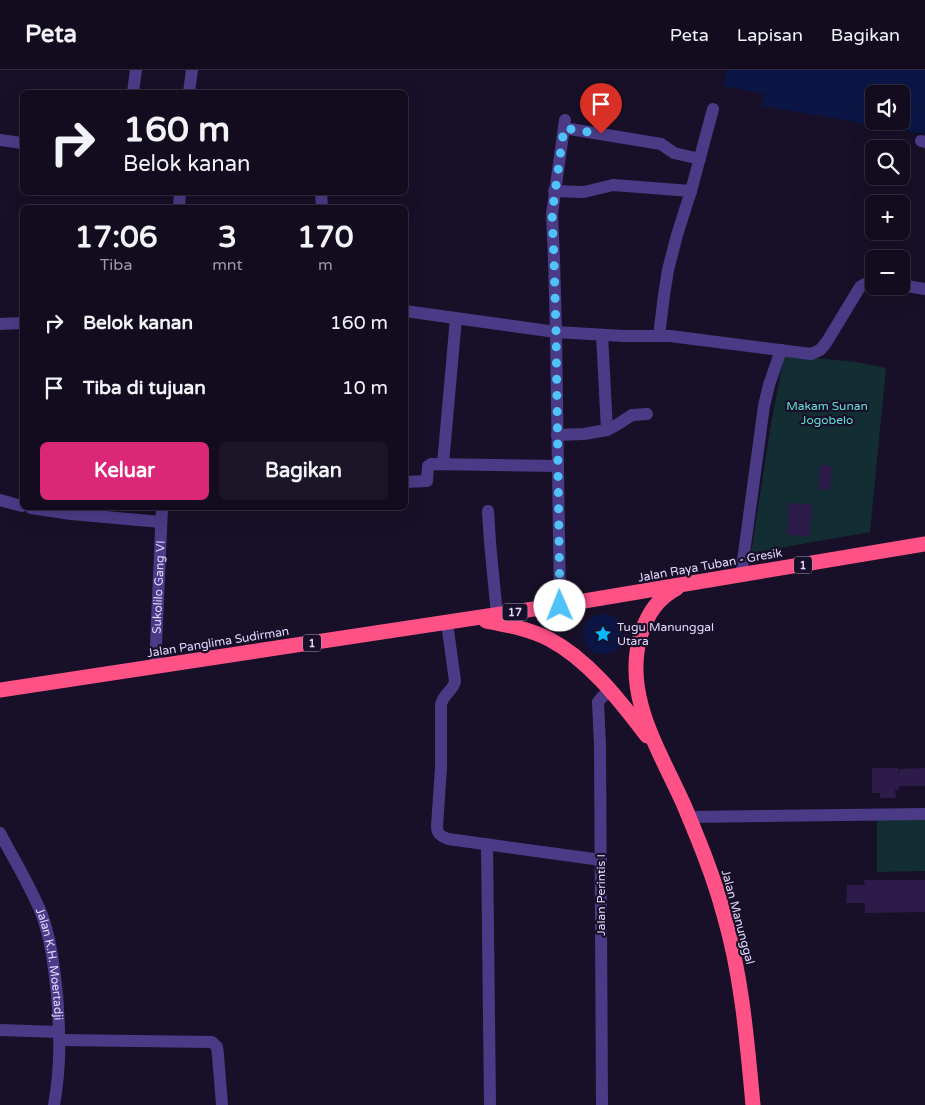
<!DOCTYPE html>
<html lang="id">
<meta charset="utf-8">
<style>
body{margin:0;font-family:"Varela Round",sans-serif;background:#1b1527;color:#f1f3f6;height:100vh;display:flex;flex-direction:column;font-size:19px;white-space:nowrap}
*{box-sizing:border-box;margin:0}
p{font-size:16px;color:#9c9ba4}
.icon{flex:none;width:28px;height:28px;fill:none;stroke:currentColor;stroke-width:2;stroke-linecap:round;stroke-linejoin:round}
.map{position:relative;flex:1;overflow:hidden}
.panel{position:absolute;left:20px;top:135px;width:388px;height:305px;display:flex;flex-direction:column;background:#120c1e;border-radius:8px;box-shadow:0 5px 20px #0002,0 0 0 1px #312c3c}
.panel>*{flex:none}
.banner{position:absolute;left:20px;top:20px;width:388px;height:105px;border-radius:8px;box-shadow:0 5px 20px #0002,0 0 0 1px #312c3c;background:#120c1e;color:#f1f3f6;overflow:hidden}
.buttons{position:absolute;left:865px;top:15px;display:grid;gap:10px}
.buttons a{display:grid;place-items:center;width:45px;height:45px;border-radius:8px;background:#120c1e;box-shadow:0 5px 20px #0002,0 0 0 1px #312c3c;font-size:25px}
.pin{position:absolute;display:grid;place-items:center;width:42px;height:42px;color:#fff;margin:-51px -21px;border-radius:50% 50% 50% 0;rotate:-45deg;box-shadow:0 0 5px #0007}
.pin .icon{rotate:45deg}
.me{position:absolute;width:55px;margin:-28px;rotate:359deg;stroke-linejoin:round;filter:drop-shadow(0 0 4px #0008)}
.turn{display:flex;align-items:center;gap:18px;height:105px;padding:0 20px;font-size:22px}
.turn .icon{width:65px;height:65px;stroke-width:2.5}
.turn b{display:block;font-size:35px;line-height:42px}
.eta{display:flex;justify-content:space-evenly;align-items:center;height:85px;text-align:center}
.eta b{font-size:30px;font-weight:700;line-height:35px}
.button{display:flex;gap:10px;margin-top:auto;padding:10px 20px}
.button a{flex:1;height:58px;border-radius:8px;background:#db2777;color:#fff;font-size:20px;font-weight:700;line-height:58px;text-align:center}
.button a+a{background:#1b1527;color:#f1f3f6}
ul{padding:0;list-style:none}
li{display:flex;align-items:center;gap:15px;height:65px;padding:0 20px}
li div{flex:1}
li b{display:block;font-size:19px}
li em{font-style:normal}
header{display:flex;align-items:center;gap:30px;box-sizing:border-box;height:70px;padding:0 25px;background:#120c1e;border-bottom:1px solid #312c3c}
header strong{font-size:24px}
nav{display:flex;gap:28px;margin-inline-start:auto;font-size:18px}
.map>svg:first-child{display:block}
.green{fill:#132e32}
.water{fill:#0b1646;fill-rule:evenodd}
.building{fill:#2d1c49}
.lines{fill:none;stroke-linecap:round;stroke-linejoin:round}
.minor{stroke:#4b3b87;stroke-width:12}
.highway{stroke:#fe5287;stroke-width:15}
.route{stroke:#4fc3f7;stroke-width:9;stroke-dasharray:0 16.2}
.labels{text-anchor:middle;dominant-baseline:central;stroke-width:4.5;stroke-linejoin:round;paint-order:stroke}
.shield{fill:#181028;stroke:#a59bbe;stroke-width:1}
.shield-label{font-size:11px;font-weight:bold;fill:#e2d7ff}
.park-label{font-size:12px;fill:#62e0d6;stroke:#181028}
.street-label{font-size:12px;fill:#e2d7ff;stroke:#181028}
.poi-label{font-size:12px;fill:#e2d7ff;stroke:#181028;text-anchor:start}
</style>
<header>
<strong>Peta</strong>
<nav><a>Peta</a><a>Lapisan</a><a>Bagikan</a></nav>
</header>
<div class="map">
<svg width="925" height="1035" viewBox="0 0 925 1035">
<rect width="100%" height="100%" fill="#181028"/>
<path class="green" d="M784,285l73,7 29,6 -16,164 -119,21 19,-123z
M877,743h48v58l-48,1z"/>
<path class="water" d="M727,0h198v64l-163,-28 3,-12 -42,-8zM874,24h27v27h-27z
M583 564a20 20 0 1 1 40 0a20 20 0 1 1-40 0Z"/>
<path class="building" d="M820,395l12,1 -2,24 -11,-1z
M789,433l23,1 -2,32 -23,-1z
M872,698h26l1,11v-10l26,-1v18h-26v4h-4l1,8h-16v-5h-8z
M864,810h61v32l-60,1v-10h-19l1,-18h18z"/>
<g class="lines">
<g class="minor">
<path d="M133,22l3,-22"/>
<path d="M189,22l3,-22"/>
<path d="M564,58l97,16 13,9 26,6"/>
<path d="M0,70l22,3"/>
<path d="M921,71l4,1"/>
<path d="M554,121l30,1 29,-7 78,6"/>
<path d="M321,122l1,16"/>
<path d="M179,138l1,-16"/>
<path d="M901,215l24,4"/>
<path d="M405,241l151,21 68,4h46l141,18 9,-4 6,-7 34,-56 5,-3 9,-2"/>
<path d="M0,254l22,-1"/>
<path d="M602,265l5,95"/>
<path d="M659,266l5,-41 4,-25 9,-35 14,-44 22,-82"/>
<path d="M557,365l27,-1 23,-4 8,-4 17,-11 15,-1"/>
<path d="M443,394l13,-146"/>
<path d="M405,412l22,-1 1,-15 3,-2 127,2"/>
<path d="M0,430l22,6"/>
<path d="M31,438l40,6 90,8"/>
<path d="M488,441l2,31 7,73"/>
<path d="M741,505l23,-169 5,-21 12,-35"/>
<path d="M560,535l-4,-273 -2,-73 -2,-45 13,-94"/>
<path d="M447,553l8,58c-2,11 -12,12 -14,24v63l-4,58c0,8 4,10 11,13l153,21"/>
<path id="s1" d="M155,597l7,-159"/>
<path d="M689,747l236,-3"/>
<path id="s2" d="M0,763c14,27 31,54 42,82 9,25 12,52 15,79 3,39 4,72 -3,111"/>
<path d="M487,774l3,261"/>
<path d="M0,960l59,2"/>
<path d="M60,970l152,2 5,5 1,8 4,50"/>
<path d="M602,1035l-2,-360 -2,-43 4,-5 9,-6"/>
</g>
<path class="highway" d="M677,518c-19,10 -29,25 -36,46 -19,61 19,117 43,171 15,36 30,72 40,110 18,62 23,126 29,190
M486,551c22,4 43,8 63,18 40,21 71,62 98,97
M0,620l560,-85 365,-61"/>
</g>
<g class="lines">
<path class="route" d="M560,536l-4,-274 -2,-73 -2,-45 12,-86 37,6"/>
</g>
<defs>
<g id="sight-bare" transform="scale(1.35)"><path d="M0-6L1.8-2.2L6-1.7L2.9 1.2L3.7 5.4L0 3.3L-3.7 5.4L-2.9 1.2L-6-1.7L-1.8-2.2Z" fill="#04bafe" stroke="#181028" stroke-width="2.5" paint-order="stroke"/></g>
</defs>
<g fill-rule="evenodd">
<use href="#sight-bare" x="603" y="564"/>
</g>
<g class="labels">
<g class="shield">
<rect x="794" y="486.5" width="18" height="17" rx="4"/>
<rect x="502.5" y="533.5" width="25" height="17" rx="4"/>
<rect x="303" y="564.5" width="18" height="17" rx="4"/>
</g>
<g class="shield-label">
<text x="803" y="495">1</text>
<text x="515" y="542">17</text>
<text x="312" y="573">1</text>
</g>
<g class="park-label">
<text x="827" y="336">Makam Sunan<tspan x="827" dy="14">Jogobelo</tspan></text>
</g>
<g class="street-label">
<text transform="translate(710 495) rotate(-10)">Jalan Raya Tuban - Gresik</text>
<text stroke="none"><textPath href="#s1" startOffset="80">Sukolilo Gang VI</textPath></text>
<text transform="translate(218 572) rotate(-9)">Jalan Panglima Sudirman</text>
<text transform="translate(601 825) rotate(-90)">Jalan Perintis I</text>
<text transform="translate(738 847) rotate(75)">Jalan Manunggal</text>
<text stroke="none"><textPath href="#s2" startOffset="142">Jalan K.H. Moertadji</textPath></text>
</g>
<g class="poi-label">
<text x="617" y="557">Tugu Manunggal<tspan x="617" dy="14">Utara</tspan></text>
</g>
</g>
</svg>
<div class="buttons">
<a><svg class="icon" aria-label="sound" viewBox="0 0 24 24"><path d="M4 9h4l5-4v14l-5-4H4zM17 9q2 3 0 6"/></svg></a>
<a><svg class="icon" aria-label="search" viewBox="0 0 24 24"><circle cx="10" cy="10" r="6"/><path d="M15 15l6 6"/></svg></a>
<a>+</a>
<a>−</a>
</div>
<div class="pin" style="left:601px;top:64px;background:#d93025"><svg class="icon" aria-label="arrive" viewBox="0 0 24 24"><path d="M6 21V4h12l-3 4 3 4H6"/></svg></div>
<svg class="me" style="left:560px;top:536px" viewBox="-20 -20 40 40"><circle r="19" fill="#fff"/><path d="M0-13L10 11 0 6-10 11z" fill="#4fc3f7"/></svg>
<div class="banner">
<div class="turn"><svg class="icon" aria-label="right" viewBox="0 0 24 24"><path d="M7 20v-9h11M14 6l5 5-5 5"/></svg><div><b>160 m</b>Belok kanan</div></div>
</div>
<section class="panel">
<div class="eta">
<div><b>17:06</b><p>Tiba</p></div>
<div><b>3</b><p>mnt</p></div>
<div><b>170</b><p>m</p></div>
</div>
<ul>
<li><svg class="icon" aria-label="right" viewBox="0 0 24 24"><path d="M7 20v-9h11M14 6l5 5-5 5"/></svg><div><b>Belok kanan</b></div><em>160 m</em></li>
<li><svg class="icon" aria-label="arrive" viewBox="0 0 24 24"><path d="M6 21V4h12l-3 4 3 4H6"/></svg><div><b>Tiba di tujuan</b></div><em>10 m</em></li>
</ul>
<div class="button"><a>Keluar</a><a>Bagikan</a></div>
</section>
</div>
